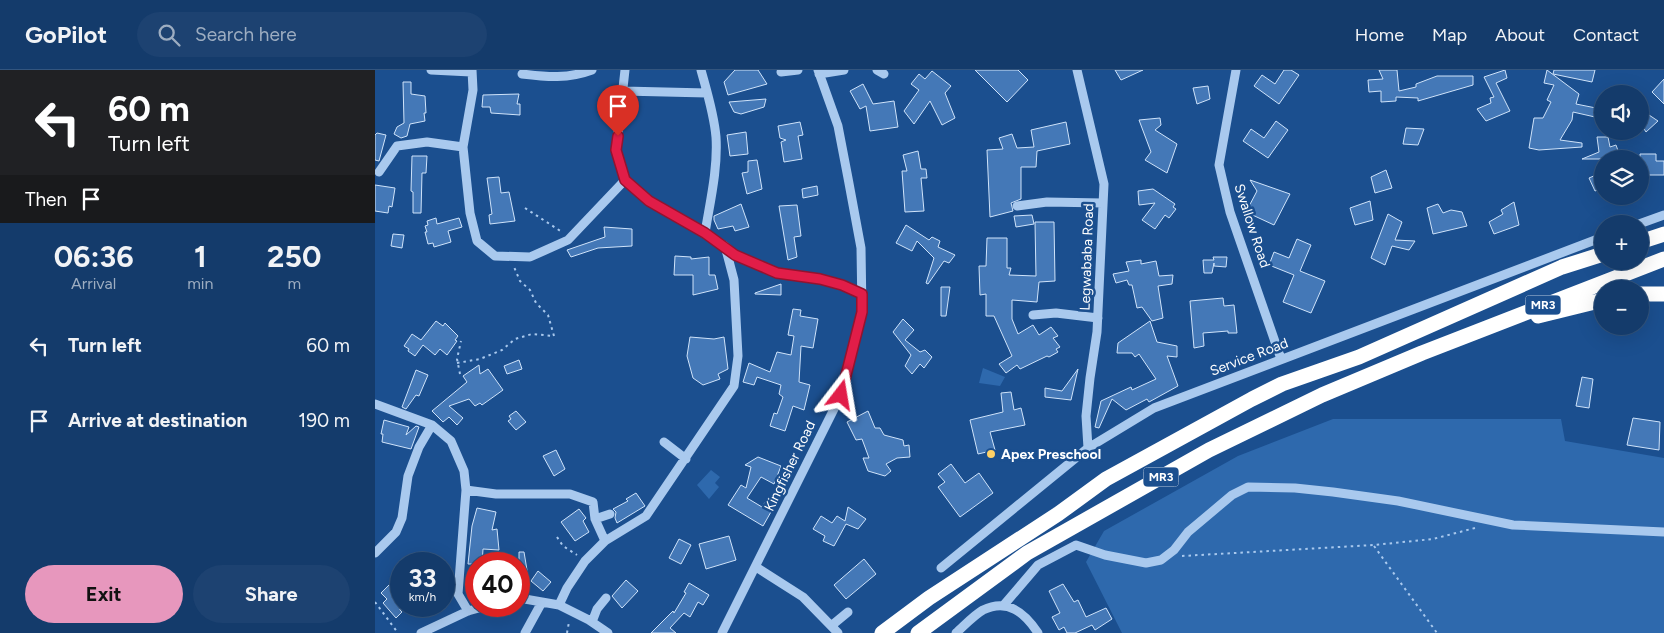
<!DOCTYPE html>
<meta charset="utf-8">
<style>
body{margin:0;font-family:Figtree,sans-serif;background:#1d4271;color:#f1f3f6;height:100vh;display:flex;flex-direction:column;font-size:19px;white-space:nowrap}
*{box-sizing:border-box;margin:0}
p{font-size:16px;color:#9dadc1}
.icon{flex:none;width:28px;height:28px;fill:none;stroke:currentColor;stroke-width:2;stroke-linecap:round;stroke-linejoin:round}
.map{position:relative;flex:1;overflow:hidden}
.panel{display:flex;flex-direction:column;background:#143b6b;width:375px}
.panel>*{flex:none}
.banner{background:#202124;color:#fff;overflow:hidden}
.tools{position:absolute;left:1219px;top:15px;display:grid;gap:10px}
.tools a{display:grid;place-items:center;width:55px;height:55px;border-radius:50%;background:#143b6b;box-shadow:0 5px 20px #0002,0 0 0 1px #33557e;font-size:25px}
.speed{position:absolute;left:15px;top:482px;display:flex;gap:10px;font-size:25px;font-weight:700;text-align:center}
.speed>*{display:grid;place-content:center;width:65px;height:65px;border-radius:50%;background:#143b6b;box-shadow:0 5px 20px #0002,0 0 0 1px #33557e;line-height:1}
.speed small{font-size:12px;font-weight:400}
.speed .limit{border:8px solid #d22;background:#fff;color:#111}
.pin{position:absolute;display:grid;place-items:center;width:42px;height:42px;color:#fff;margin:-51px -21px;border-radius:50% 50% 50% 0;rotate:-45deg;box-shadow:0 0 5px #0007}
.pin .icon{rotate:45deg}
.me{position:absolute;width:55px;margin:-28px;rotate:14deg;stroke-linejoin:round;filter:drop-shadow(0 0 4px #0008)}
.turn{display:flex;align-items:center;gap:18px;height:105px;padding:0 25px;font-size:22px}
.turn .icon{width:65px;height:65px;stroke-width:2.5}
.turn b{display:block;font-size:35px;line-height:42px}
.then{display:flex;align-items:center;height:48px;padding:0 25px;background:#0003;gap:10px;font-size:19px}
.eta{display:flex;justify-content:space-evenly;align-items:center;height:85px;text-align:center}
.eta b{font-size:30px;font-weight:700;line-height:35px}
.action{display:flex;gap:10px;margin-top:auto;padding:10px 25px}
.action a{flex:1;height:58px;border-radius:30px;background:#e797bd;color:#111;font-size:20px;font-weight:700;line-height:58px;text-align:center}
.action a+a{background:#1d4271;color:#f1f3f6}
ul{padding:0;list-style:none}
li{display:flex;align-items:center;gap:15px;height:75px;padding:0 25px}
li div{flex:1}
li b{display:block;font-size:19px}
li em{font-style:normal}
header{display:flex;align-items:center;gap:30px;box-sizing:border-box;height:70px;padding:0 25px;background:#143b6b;border-bottom:1px solid #33557e}
header strong{font-size:24px}
nav{display:flex;gap:28px;margin-inline-start:auto;font-size:18px}
.search{width:350px;height:45px;background:#1d4271;display:flex;align-items:center;gap:12px;box-sizing:border-box;padding:0 18px;border-radius:28px;color:#9dadc1;font-size:19px}
main{display:flex;flex:1;min-height:0}
.map>svg:first-child{display:block}
.green{fill:#2e69ad}
.building{fill:#4478b7;stroke:#cfe3fa}
.lines{fill:none;stroke-linecap:round;stroke-linejoin:round}
.path{stroke:#a9c9ee;stroke-width:2;stroke-dasharray:2.5 4;stroke-linecap:butt}
.minor{stroke:#a9c9ee;stroke-width:9}
.highway{stroke:#fff;stroke-width:15}
.route-casing{stroke:#92132f;stroke-width:12}
.route{stroke:#e11d48;stroke-width:9}
.poi-dot{fill:#ffd166;stroke:#1b4f8f;stroke-width:2}
.labels{text-anchor:middle;dominant-baseline:central;stroke-width:5;stroke-linejoin:round;paint-order:stroke}
.shield{fill:#1b4f8f;stroke:#bbcadd;stroke-width:1}
.shield-label{font-size:12px;font-weight:bold;fill:#fff}
.street-label{font-size:14px;fill:#fff;stroke:#1b4f8f}
.poi-label{font-size:14px;font-weight:bold;fill:#fff;stroke:#1b4f8f;text-anchor:start}
</style>
<header>
<strong>GoPilot</strong>
<div class="search"><svg class="icon" aria-label="search" viewBox="0 0 24 24"><circle cx="10" cy="10" r="6"/><path d="M15 15l6 6"/></svg>Search here</div>
<nav><a>Home</a><a>Map</a><a>About</a><a>Contact</a></nav>
</header>
<main>
<section class="panel">
<div class="banner">
<div class="turn"><svg class="icon" aria-label="left" viewBox="0 0 24 24"><path d="M17 20v-9H6M10 6l-5 5 5 5"/></svg><div><b>60 m</b>Turn left</div></div>
<div class="then">Then<svg class="icon" aria-label="arrive" viewBox="0 0 24 24"><path d="M6 21V4h12l-3 4 3 4H6"/></svg></div>
</div>
<div class="eta">
<div><b>06:36</b><p>Arrival</p></div>
<div><b>1</b><p>min</p></div>
<div><b>250</b><p>m</p></div>
</div>
<ul>
<li><svg class="icon" aria-label="left" viewBox="0 0 24 24"><path d="M17 20v-9H6M10 6l-5 5 5 5"/></svg><div><b>Turn left</b></div><em>60 m</em></li>
<li><svg class="icon" aria-label="arrive" viewBox="0 0 24 24"><path d="M6 21V4h12l-3 4 3 4H6"/></svg><div><b>Arrive at destination</b></div><em>190 m</em></li>
</ul>
<div class="action"><a>Exit</a><a>Share</a></div>
</section>
<div class="map">
<svg width="1289" height="563" viewBox="0 0 1289 563">
<rect width="100%" height="100%" fill="#1b4f8f"/>
<path class="green" d="M608,298l22,9 -5,9 -21,-3z
M958,349h228l4,22 99,17v175h-542l-36,-71 18,-31 134,-75z
M336,400l9,7 -5,6 4,4 -10,12 -12,-14z"/>
<path class="building" d="M360,0h23l9,14 -39,11 -4,-13z
M600,0h43l10,10 -21,22z
M740,0h28l-22,10z
M909,0h7l8,5 -20,29 -25,-18 8,-11 13,9z
M1004,0h18l2,21 17,-4v-3l21,-8h36v9l-55,16v-3l-22,-1v4l-15,1v-11l-12,1 -1,-12 15,-1z
M1130,0l2,8 -11,5 14,28 -24,10 -9,-12 14,-6 -1,-5 4,-1 -10,-20z
M1172,0l32,24 -3,10 20,4 -1,9 -22,-5 -1,8 -12,20 22,3v4l-43,3 -10,-2 5,-30h9l8,-16 -4,-2 7,-15 -10,-2z
M1179,0h41l-3,12 -39,-8z
M557,1l19,15 -6,7 10,25 -13,7 -12,-24 -16,23 -10,-13 15,-21 -8,-6 8,-10 6,5z
M1289,9v25l-12,-12z
M28,12h8v12l14,2 1,17h-2l1,8 -15,3 -3,12 -6,2 -7,-4 3,-7 7,-4z
M488,14l10,20 21,-3 4,26 -28,4 -4,-25 -6,3 -10,-18z
M833,16l2,13 -13,5 -4,-16z
M144,24l-2,10h3v11l-29,-2 -1,-6h-8l1,-12z
M391,29l-2,8 -23,7 -7,-2 -5,-10z
M1274,45l9,6 -12,11 -5,-8z
M785,48l1,7 -6,5 22,14 -10,29 -22,-13 6,-8 -12,-32z
M901,51l12,9 -20,28 -25,-17 8,-12 13,9z
M425,52l3,13 -5,1 4,23 -18,3 -3,-20 5,-2 -6,-2 -2,-12z
M691,52l4,22 -33,7 -1,16h-15v32l-10,4 2,8 -23,6 -3,-67 16,-1 -4,-11 13,-4 5,14 17,-1 -3,-17z
M1031,58l18,1 -6,16 -15,-1z
M371,62l2,22 -18,2 -3,-21z
M2,63l9,2 -7,26 -4,-1v-25z
M1222,67h11l2,10 6,-2 5,14h-39l17,-7z
M543,81l3,18h5l1,9h-6l3,33 -19,1 -3,-41h5l-4,-16z
M1265,84h16v7h8v14h-19v-5l-5,-1z
M37,86h15l-1,17h-4l-1,40h-8v-21l-2,-1z
M382,90l5,29 -15,5 -5,-21 6,-1v-11z
M1011,100l6,18 -17,5 -4,-16z
M1228,102v16l-8,3 -6,-13z
M124,107l2,16 8,-1 6,29 -25,3 -1,-9 3,-1 -5,-36z
M875,110l40,14 -16,31 -28,-13 11,-21z
M0,115l20,3 -3,19 -3,-1 -1,7 -13,-2z
M442,116l1,9 -15,3 -1,-9z
M778,119l22,15 -2,3 3,2 -7,9 -4,-3 -10,14 -13,-9 13,-17 -16,2 -1,-14z
M995,131l3,19 -18,5 -5,-17z
M1139,132l5,23 -25,9 -5,-12 14,-8 -2,-4z
M366,134l8,23 -14,4 -2,-5 -15,3 -4,-9v-4z
M1063,134l5,9 8,-3 11,2 5,14 -34,8 -6,-26z
M422,135l4,31 -7,1 3,20 -9,3 -9,-54z
M1013,144l14,8 -7,18 20,1 -6,9 -17,-4 -7,19 -14,-7z
M657,145l2,9 -18,3 -2,-11z
M61,148l1,6 22,-6 3,9 -14,4 3,11 -17,5 -1,-4 -5,1 -3,-12h2l-2,-6 3,-1 -1,-4z
M660,152h19l1,59 -16,1 -2,20 -25,-2v19l6,15 15,-9 6,10 12,-8 7,9 -5,2 7,9 -4,2 2,3 -9,5 -2,-1 -27,13 -3,-4 -11,8 -7,-9 13,-8 -18,-40h-8v-22l-6,1 -1,-29h7l1,-28h20v30h4l-2,7 27,1z
M531,155l23,15 3,-3 8,4 -2,6 17,8 -6,8 -5,-2 -16,23 -2,-1 8,-25 -17,-17 -5,10 -16,-8z
M229,157l28,2v17l-34,2 -27,9 -4,-7 38,-13z
M18,164l11,1 -2,13 -11,-2z
M922,169l14,6 -11,26 25,10 -14,32 -28,-11 11,-27 -25,-10 5,-13 15,6z
M300,186l16,1v2l18,-2v18h6l3,14 -25,6v-20h-19z
M838,187h14l-1,10 -12,-1v-3l-2,10h-8l-1,-13h11z
M766,190v4l15,-3 3,15 14,-1 -1,9 -14,2 5,32 -11,3 -10,-14 -5,1 -5,-23h-3l-2,-5 -11,3 -3,-9 16,-3 -3,-9z
M406,214v11l-26,-1v-1z
M566,217h9l-4,29h-5z
M848,228l1,8 10,-1 3,28h-9v-2l-25,2 1,13 -10,2 -4,-47z
M418,239l8,1 -1,6 18,3 -5,29 -12,-2 -2,36 11,3 -6,25 -11,-4 -8,25 -15,-5 4,-13 3,1 6,-17 -4,-3 2,-9 -24,-8 -3,8 -11,-3 6,-19 21,9 7,-20 14,3 3,-19 -6,-1z
M528,249l11,11 -9,10 15,12 5,-2 7,7 -8,11 -4,-4 -8,10 -7,-8 6,-11 -18,-23z
M61,251l7,5 2,-3 13,13 -3,4 2,1 -10,14 -7,-6 -5,6 -12,-10 -8,11 -7,-5 1,-2 -5,-3 8,-12 9,6z
M775,251l7,21 20,4v11l-10,-1 11,30 -29,16 -2,-3 -21,11 -14,-11 -13,29 -4,-1 6,-26 30,-14 1,3 24,-11 -17,-25 -4,3 -3,-4h-15l1,-10z
M315,267l24,2 10,-2 4,32 -10,5 2,5 -17,6 -10,-7 -6,-22z
M144,290l3,9 -15,5 -3,-8z
M104,295l1,9 8,-5 15,21 -21,15 -2,-2 -5,3 -6,-7 -20,7 14,12 -6,7 -8,-8 -6,5 -11,-11 35,-29 -4,-6z
M703,299l-7,31 -26,-3v-9l17,3z
M41,300l12,5 -9,21 -3,-1 -10,14 -4,-2z
M1207,307l11,2 -4,29 -13,-2z
M636,322l3,18 7,-2 4,17 -35,7 5,18 -17,4 -8,-34 33,-8 -2,-19z
M141,341l10,11 -10,8 -8,-9 3,-2 -2,-3z
M493,341l7,17h5l4,7 19,5 1,6 5,-1 1,12 -13,1 -11,6 5,7 -6,5 -17,-5 -5,-13h6l-7,-19 -6,1 -9,-18z
M1258,348l27,4 -1,28 -32,-5z
M9,350l25,7 -3,8 10,-9 3,1 -8,22 -29,-7 1,-8h-2z
M181,380l9,19 -11,7 -11,-20z
M383,387l23,9 -7,18 -13,-7 -14,21 15,9 6,-9 8,5 -13,23 -35,-21 13,-20 5,3 5,-21 -6,-2z
M576,394l14,19 14,-10 14,20 -33,24 -22,-30 7,-5 -7,-8z
M261,423l9,13 -28,17 -2,-5 1,-6 -3,-3 15,-8 -2,-2z
M473,437l18,12 -8,10 -12,-5 -12,22 -11,-5 2,-5 -12,-7 8,-13 11,7 5,-7 8,5z
M102,438l19,4 -4,18 5,-1 2,21 -16,-1 -1,15h-14l4,-38z
M204,439l7,9 -3,3 6,11 -14,9 -14,-19z
M354,466l7,24 -30,9 -7,-25z
M304,469l12,6 -10,19 -12,-6z
M144,482h5l4,24 -6,16h-3z
M489,489l12,15 -30,25 -12,-14z
M163,501l13,11 -8,9 -12,-10z
M251,510l12,11 -16,17 -10,-12z
M20,513l6,7 -1,20 2,2 -6,6 -13,-15 4,-4 -6,-6 9,-9 2,2z
M314,513l20,12 -6,10 -5,-3 -8,15 -6,-4 -14,15 6,5h-25l22,-22 1,2 12,-20 -2,-1z
M688,514l11,18 4,-2 8,17 20,-9 6,11 -17,11 -3,-5 -17,8h-8l-3,-6 -5,3 -7,-13 8,-4 -11,-22z"/>
<g class="lines">
<path class="path" d="M150,138l37,24
M82,293l23,-4 22,-9 13,-11 17,-5 22,2 -6,-21 -12,-12 -6,-13 -10,-9 -6,-14
M85,304l-3,-15 4,-18
M182,467l6,9 14,9
M999,476l63,87
M807,486l192,-11 59,-6 42,-11
M69,509l5,-1
M0,532l23,31
M192,563l2,-11"/>
<path class="minor" d="M56,0l40,2
M97,0l1,20 -10,57 7,66 7,28 18,15 35,1 38,-17 57,-60
M326,0c6,22 13,44 15,67 2,32 -6,65 -11,96
M502,0l7,4
M702,0l27,114 -7,148 -7,46 -4,38 2,32
M861,0l-17,95 11,47 51,147
M406,2l17,-2
M147,4c25,3 46,5 70,-4
M444,4l25,-4
M248,21l84,2
M4,102l18,-26 30,-4 36,5
M642,136l30,-4 56,1
M1264,154l25,-9
M350,176l10,9 42,18 43,6 22,6 20,10
M658,245l23,-2 42,5
M0,334l57,21 19,16 13,30 2,19 -8,104 10,17
M289,372l22,17
M91,420l30,4h74l23,8 2,17 10,22
M220,449l15,-5
M0,483l21,-21 6,-14 6,-42 11,-29 13,-22
M381,497l47,30 35,36
M566,498l147,-120 66,-40 449,-171
M144,528l40,7 30,15 19,13
M184,535l8,-17 18,-27 20,-20 41,-25 88,-130 4,-30 -4,-76 -9,-34 -76,-45 -24,-21 -9,-29 9,-81
M628,536l35,-41 38,-20 29,10 41,8 15,-3 13,-10 14,-18 44,-37 16,-8 47,1 38,4 65,9 115,24 151,7
M217,552l5,-13 9,-11
M456,556l17,-14
M46,563l47,-22 18,-5
M150,563l17,-31
M347,563l119,-238 21,-83 -1,-64 -13,-70 -10,-52 -20,-56
M581,563c8,-7 18,-18 27,-23 25,-12 42,3 55,23"/>
<path class="highway" d="M1265,172l24,-8
M1265,224h24
M1163,246l65,-16
M507,563l47,-35 129,-84 48,-35 146,-80 30,-15 77,-27 203,-90 41,-13
M543,563l109,-80 182,-103 113,-55 100,-42 242,-94"/>
</g>
<g class="lines">
<g class="route-casing">
<path id="route" d="M243,66l-2,14 9,30 24,21 56,32 30,22 42,18 43,6 22,6 20,9v18l-21,83"/>
</g>
<use href="#route" class="route"/>
</g>
<circle class="poi-dot" cx="616" cy="384" r="5"/>
<g class="labels">
<g class="shield">
<rect x="1150.5" y="225.5" width="35" height="19" rx="4"/>
<rect x="768.5" y="397.5" width="35" height="19" rx="4"/>
</g>
<g class="shield-label">
<text x="1168" y="235">MR3</text>
<text x="786" y="407">MR3</text>
</g>
<g class="street-label">
<text transform="translate(877 156) rotate(72)">Swallow Road</text>
<text transform="translate(712 187) rotate(-88)">Legwababa Road</text>
<text transform="translate(874 287) rotate(-21)">Service Road</text>
<text transform="translate(415 396) rotate(-64)">Kingfisher Road</text>
</g>
<g class="poi-label">
<text x="626" y="384">Apex Preschool</text>
</g>
</g>
</svg>
<div class="tools">
<a><svg class="icon" aria-label="sound" viewBox="0 0 24 24"><path d="M4 9h4l5-4v14l-5-4H4zM17 9q2 3 0 6"/></svg></a>
<a><svg class="icon" aria-label="layers" viewBox="0 0 24 24"><path d="M12 4l9 5-9 5-9-5zM3 14l9 5 9-5"/></svg></a>
<a>+</a>
<a>−</a>
</div>
<div class="speed"><div>33<small>km/h</small></div><div class="limit">40</div></div>
<div class="pin" style="left:243px;top:66px;background:#d93025"><svg class="icon" aria-label="arrive" viewBox="0 0 24 24"><path d="M6 21V4h12l-3 4 3 4H6"/></svg></div>
<svg class="me" style="left:466px;top:325px" viewBox="-20 -20 40 40"><path d="M0-17L14 15 0 8-14 15z" fill="#e11d48" stroke="#fff" stroke-width="4"/></svg>
</div>
</main>
